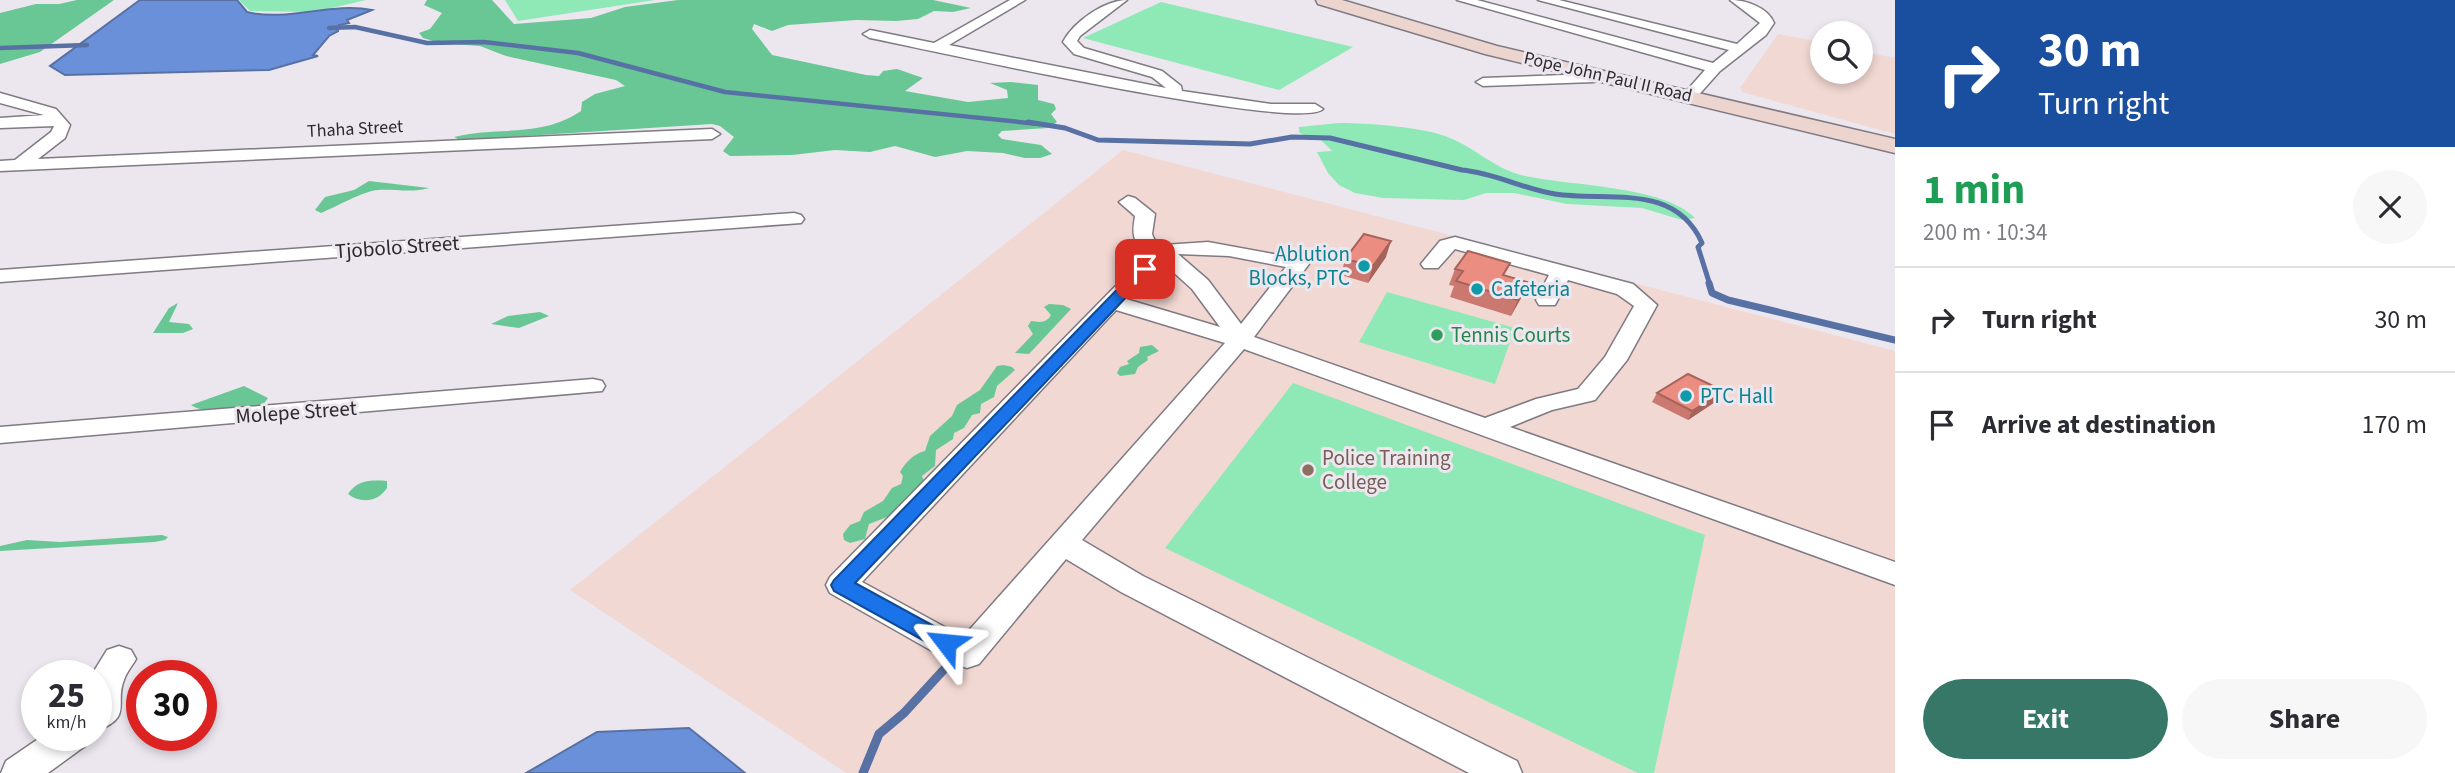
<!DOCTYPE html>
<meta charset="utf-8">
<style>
body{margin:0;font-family:"Source Sans 3",sans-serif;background:#f7f7f7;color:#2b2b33;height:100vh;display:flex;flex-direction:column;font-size:26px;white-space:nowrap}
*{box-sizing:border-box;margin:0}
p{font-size:23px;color:#7c7c81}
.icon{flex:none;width:38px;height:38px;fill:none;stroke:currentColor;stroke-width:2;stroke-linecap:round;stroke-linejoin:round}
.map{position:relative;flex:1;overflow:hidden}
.details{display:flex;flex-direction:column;background:#fff;width:560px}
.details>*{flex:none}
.top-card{background:#1a4fa0;color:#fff;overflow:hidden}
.controls{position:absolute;left:1810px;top:21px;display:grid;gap:14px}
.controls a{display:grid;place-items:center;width:63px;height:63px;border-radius:50%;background:#fff;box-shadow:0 4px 10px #0003;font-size:35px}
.speed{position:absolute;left:21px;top:660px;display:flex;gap:14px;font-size:35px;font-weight:700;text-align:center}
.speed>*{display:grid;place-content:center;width:91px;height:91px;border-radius:50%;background:#fff;box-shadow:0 4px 10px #0003;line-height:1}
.speed small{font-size:18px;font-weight:400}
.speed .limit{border:10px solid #d22;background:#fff;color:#111}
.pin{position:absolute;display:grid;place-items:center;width:60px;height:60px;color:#fff;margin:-30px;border-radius:14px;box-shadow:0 4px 10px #0006}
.me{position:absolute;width:77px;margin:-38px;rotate:299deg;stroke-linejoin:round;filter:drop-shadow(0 0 5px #0008)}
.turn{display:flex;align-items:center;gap:24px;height:147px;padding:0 28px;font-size:32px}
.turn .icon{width:91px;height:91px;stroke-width:2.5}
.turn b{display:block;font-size:49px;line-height:60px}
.round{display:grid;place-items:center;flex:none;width:74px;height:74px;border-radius:37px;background:#f7f7f7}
.head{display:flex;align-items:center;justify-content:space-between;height:119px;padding:0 28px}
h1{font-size:42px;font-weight:700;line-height:52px;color:#1e9e55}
.primary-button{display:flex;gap:14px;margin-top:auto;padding:14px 28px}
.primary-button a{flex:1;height:80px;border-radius:42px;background:#377767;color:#fff;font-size:28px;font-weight:700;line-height:80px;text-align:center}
.primary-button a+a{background:#f7f7f7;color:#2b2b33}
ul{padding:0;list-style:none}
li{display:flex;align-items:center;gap:21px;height:105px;padding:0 28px;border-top:2px solid #e1e1e2}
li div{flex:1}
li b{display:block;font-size:26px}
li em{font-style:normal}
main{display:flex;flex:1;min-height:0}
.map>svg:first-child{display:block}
.education{fill:#f2d8d2}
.green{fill:#8ee9b6}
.forest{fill:#68c794}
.water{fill:#6990d9;stroke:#5771a5;stroke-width:2}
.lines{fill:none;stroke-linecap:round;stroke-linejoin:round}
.stream-far3{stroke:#5771a5;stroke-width:4.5}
.stream-far2{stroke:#5771a5;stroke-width:5}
.stream-far1{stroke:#5771a5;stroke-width:7}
.stream{stroke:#5771a5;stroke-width:9}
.minor-casing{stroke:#807a83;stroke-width:3}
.secondary-casing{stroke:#807a83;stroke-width:3}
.minor{fill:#fff;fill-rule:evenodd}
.secondary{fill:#edd5cf;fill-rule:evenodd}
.wall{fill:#cb7970}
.shaded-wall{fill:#a5635b}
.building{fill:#ec8d82;stroke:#a5635b;stroke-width:2}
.route{fill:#1a73e8;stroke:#114b97;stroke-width:2}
.culture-dot{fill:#0f9aa8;stroke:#ece6ef;stroke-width:2.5}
.leisure-dot{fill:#2e9e5b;stroke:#ece6ef;stroke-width:2.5}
.education-dot{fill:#8d6e63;stroke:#ece6ef;stroke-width:2.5}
.labels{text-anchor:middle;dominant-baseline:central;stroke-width:6;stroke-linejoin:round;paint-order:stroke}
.far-street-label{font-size:18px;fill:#2c2a2d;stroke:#ece6ef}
.street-label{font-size:21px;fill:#2c2a2d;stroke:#ece6ef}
.culture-label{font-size:21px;fill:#0d838f;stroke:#ece6ef;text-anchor:start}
.leisure-label{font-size:21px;fill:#27864d;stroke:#ece6ef;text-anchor:start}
.education-label{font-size:21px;fill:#785e54;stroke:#ece6ef;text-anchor:start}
</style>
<main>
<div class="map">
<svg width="1895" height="773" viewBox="0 0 1895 773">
<rect width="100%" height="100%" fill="#ece6ef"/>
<path class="education" d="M1778,34l44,8v30h38v-21l35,7v76l-153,-42 -2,-4z
M1123,150l772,201v422h-1049l-276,-183z"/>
<path class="green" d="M239,0h127l-52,12 -64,-1z
M505,0h150l-137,21z
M1161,2l192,45 -74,43 -196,-52z
M1339,123c27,0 87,4 111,15 25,10 44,30 71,37 46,11 143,10 174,43l-13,2 -40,-12 -75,-4 -53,-11h-28l-22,7 -81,-2 -28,-5 -16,-8 -11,-12 -11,-21 15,-1 -13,-13h-11l-9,-6v-5z
M1387,292l128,36 -20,56 -136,-42z
M1293,383l412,152 -51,238h-16l-473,-225z"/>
<path class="forest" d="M77,0h37l-74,52 -40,12v-51l36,-9h23z
M427,0h65l22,24 77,-6 34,-11 53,-7h255l38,8 -18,4 -19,-1 -16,8 -22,2 -40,-1 -68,5 -16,6 -18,-7 -2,5 20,26 94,20 13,1 4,-5 14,-2 26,9 -18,13 63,11 40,-4 -1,-8 -17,-7 21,-1 27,3v15l16,4 2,5 -5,5 6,8 -9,6 -46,3 -4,4 4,4 39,6 11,9 -12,4h-15l-22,-5 -36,-2 -32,6 -40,-11 -25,6 -35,-2 -43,5 -62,1 -7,-5 11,-14 -14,-11 -8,-2 -252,16 -6,-3c44,-11 88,1 127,-26l1,-9 13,-8 30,-8 -9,-6 -110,-24 -26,-10 -40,-3 -17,-5 -4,-5 11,-4 12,-16 -18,-8z
M369,181l60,7c-16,5 -35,1 -51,2 -15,1 -42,17 -57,23l-6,-3 10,-13 29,-7z
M178,303l-9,19 20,2 4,5 -10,4h-30l16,-25z
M1049,304l14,1 8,4 -42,45 -14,-1 18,-19 -5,-8 3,-5c8,1 15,3 20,-6l-7,-8z
M540,312l9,4 -30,12 -28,-4 17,-8z
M1152,345l7,6 -12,6 1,3 -10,7 -3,7 -15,2 -3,-3 3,-6 9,-3 -2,-3 12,-8 1,-6z
M1004,365l8,2 3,3 -18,16 -3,11 -13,7 -1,9 -8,2 -8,13 -10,5 -1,6 -17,11 -1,16 -13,10 3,7 -30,31 -26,10 -4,15 -15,4 -6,-3 -1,-6 7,-9 10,-4 4,-9 19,-11 9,-13 9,-4 2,-8 -3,-4c6,-10 13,-18 25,-21l5,-15 22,-20 5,-11 23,-15 17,-24z
M244,386l24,12 -6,8c-20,1 -54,11 -71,-1z
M387,481v7c-9,14 -26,16 -39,6 9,-14 23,-14 39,-13z
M162,535l6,2 -3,3 -11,2 -154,9v-5l27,-6 33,2z"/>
<path class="water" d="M140,0h97l10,12c41,10 84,-10 125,-2l-25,10 2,3 -10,2 -1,6 -9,5 -16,19 5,1 -49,14 -204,5 -15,-9z
M689,728l56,45h-219l71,-41z"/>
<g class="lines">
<path class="stream-far3" d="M329,28l26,-1 72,16 57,-1 94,11 147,39 314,32
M0,48l87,-3"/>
<path class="stream-far2" d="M1028,122l37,6 33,12 152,4 42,-7 38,1 132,32c33,3 61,19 93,24 53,8 120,-12 147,49l-4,4 12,38"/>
<path class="stream-far1" d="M1709,283l3,10 16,7 167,40"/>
<path class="stream" d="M863,773l16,-39 25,-21 45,-49"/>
<g class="minor-casing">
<path id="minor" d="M1010,0h15l-76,45 217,43 -14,-11 -78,-23 -11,-12c10,-20 42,-42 64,-42l-47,36 -3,5 7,7 78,23 19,15 1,5 89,13h44l8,5c-24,24 -398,-60 -453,-71l-7,-4 7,-4 64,13z
M1457,0h20l236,63 16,-13 -191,-50h21l178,44 23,-21 -30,-23c15,0 38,7 44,23l-8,12 -46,36 -25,28 -5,2 -8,-5 23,-26z
M1599,71l7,4 -12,7 -111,4 -7,-4 7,-4 108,-4z
M0,93l56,16 14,16 -5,13 -27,21 674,-30 8,5 -8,5 -712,32v-10l15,-1 36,-28 3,-6 -54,2v-10l44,-3 -44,-12z
M1128,196l7,2 20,16 -3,20 2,5 10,6 44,-3 98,18 3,4 -55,73 231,81 51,-19 42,-10 27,-32 29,-51 -17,-12 -49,-14 -13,25h-16l-3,-5 13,-25 -94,-26 -17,19h-14l-3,-4 19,-23 15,-4 178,47 24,21 -30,55 -32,40 -43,10 -42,17 385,135v23l-651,-236 -162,191 61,36 374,185 5,12h-53l-348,-181 -55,-33 -87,105 -12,4 -12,-4 -125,-71 -4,-8 4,-8 318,-324c-16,-11 -16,-19 -13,-37l-16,-14zM1178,254l51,2 57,11 -45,57 -33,-44zM1162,262l30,27 28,38 -94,-28zM1116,310l109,33 -262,294 -101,-55z
M794,213l7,2 3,4 -3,4 -801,59v-12z
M593,379l9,2 3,5 -3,5 -602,52v-16z
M119,646l12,4 5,9c-4,7 -10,14 -12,21 -10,24 10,37 -28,51v-55h-5l16,-26z
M44,735h46l-5,11 -37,27h-47l5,-12z"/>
</g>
<g class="secondary-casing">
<path id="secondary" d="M1316,0h26l155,46 398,93v14l-410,-99 -167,-50z"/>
</g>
<use href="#minor" class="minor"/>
<use href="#secondary" class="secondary"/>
</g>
<path class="wall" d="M1386,257l-18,26 -27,-8 4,-16z
M1455,269l51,7 15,22 -10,18 -61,-19 4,-11 -5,-1z
M1724,391l-6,9 -30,20 -36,-18 5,-9z"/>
<path class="shaded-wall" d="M1391,241l-5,16 -18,26 5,-17z
M1527,282l-6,16 -10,18 7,-16z
M1724,391l-6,9 -30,20 4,-9z"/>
<path class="building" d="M1364,234l27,7 -18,25 -28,-7z
M1468,251l42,12 -7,12 24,7 -9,18 -62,-19 7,-10 -8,-2z
M1688,374l36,17 -32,20 -35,-18z"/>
<path class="route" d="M1145,265l5,1v6l-295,311 99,54 3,6 -3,6 -8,3 -7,-3 -105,-58 -3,-6 3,-5 306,-314z"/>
<g class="culture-dot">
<circle cx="1364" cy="266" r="7"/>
<circle cx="1477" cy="289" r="7"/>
<circle cx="1686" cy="396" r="7"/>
</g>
<circle class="leisure-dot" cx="1437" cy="335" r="7"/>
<circle class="education-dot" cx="1308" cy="470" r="7"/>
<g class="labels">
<g class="far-street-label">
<text transform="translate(1608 77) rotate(13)">Pope John Paul II Road</text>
<text transform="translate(355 129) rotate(-3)">Thaha Street</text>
</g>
<g class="street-label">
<text transform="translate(397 247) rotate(-4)">Tjobolo Street</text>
<text transform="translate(296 412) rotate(-4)">Molepe Street</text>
</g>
<g class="culture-label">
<text x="1350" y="254" text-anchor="end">Ablution<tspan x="1350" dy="24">Blocks, PTC</tspan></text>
<text x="1491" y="289">Cafeteria</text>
<text x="1700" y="396">PTC Hall</text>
</g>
<g class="leisure-label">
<text x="1451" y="335">Tennis Courts</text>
</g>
<g class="education-label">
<text x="1322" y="458">Police Training<tspan x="1322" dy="24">College</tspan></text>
</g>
</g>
</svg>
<div class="controls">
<a><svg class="icon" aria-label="search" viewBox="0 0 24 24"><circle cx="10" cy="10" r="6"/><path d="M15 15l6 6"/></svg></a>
</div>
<div class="speed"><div>25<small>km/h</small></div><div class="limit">30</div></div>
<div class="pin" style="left:1145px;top:269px;background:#d93025"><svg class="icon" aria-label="arrive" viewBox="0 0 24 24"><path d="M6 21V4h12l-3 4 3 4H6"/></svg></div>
<svg class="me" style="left:946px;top:643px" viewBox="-20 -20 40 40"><path d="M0-17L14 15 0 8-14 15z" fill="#1a73e8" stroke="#fff" stroke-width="4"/></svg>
</div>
<section class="details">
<div class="top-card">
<div class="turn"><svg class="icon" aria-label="right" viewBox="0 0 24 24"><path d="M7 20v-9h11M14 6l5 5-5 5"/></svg><div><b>30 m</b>Turn right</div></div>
</div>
<div class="head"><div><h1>1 min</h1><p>200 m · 10:34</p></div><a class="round"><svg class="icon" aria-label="close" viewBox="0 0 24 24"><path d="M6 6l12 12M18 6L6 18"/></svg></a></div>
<ul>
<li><svg class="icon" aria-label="right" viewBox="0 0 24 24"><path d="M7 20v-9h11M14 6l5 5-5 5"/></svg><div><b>Turn right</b></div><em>30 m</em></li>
<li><svg class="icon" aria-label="arrive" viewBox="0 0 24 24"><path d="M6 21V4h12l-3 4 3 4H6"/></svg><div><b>Arrive at destination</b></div><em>170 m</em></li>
</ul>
<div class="primary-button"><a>Exit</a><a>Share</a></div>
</section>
</main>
